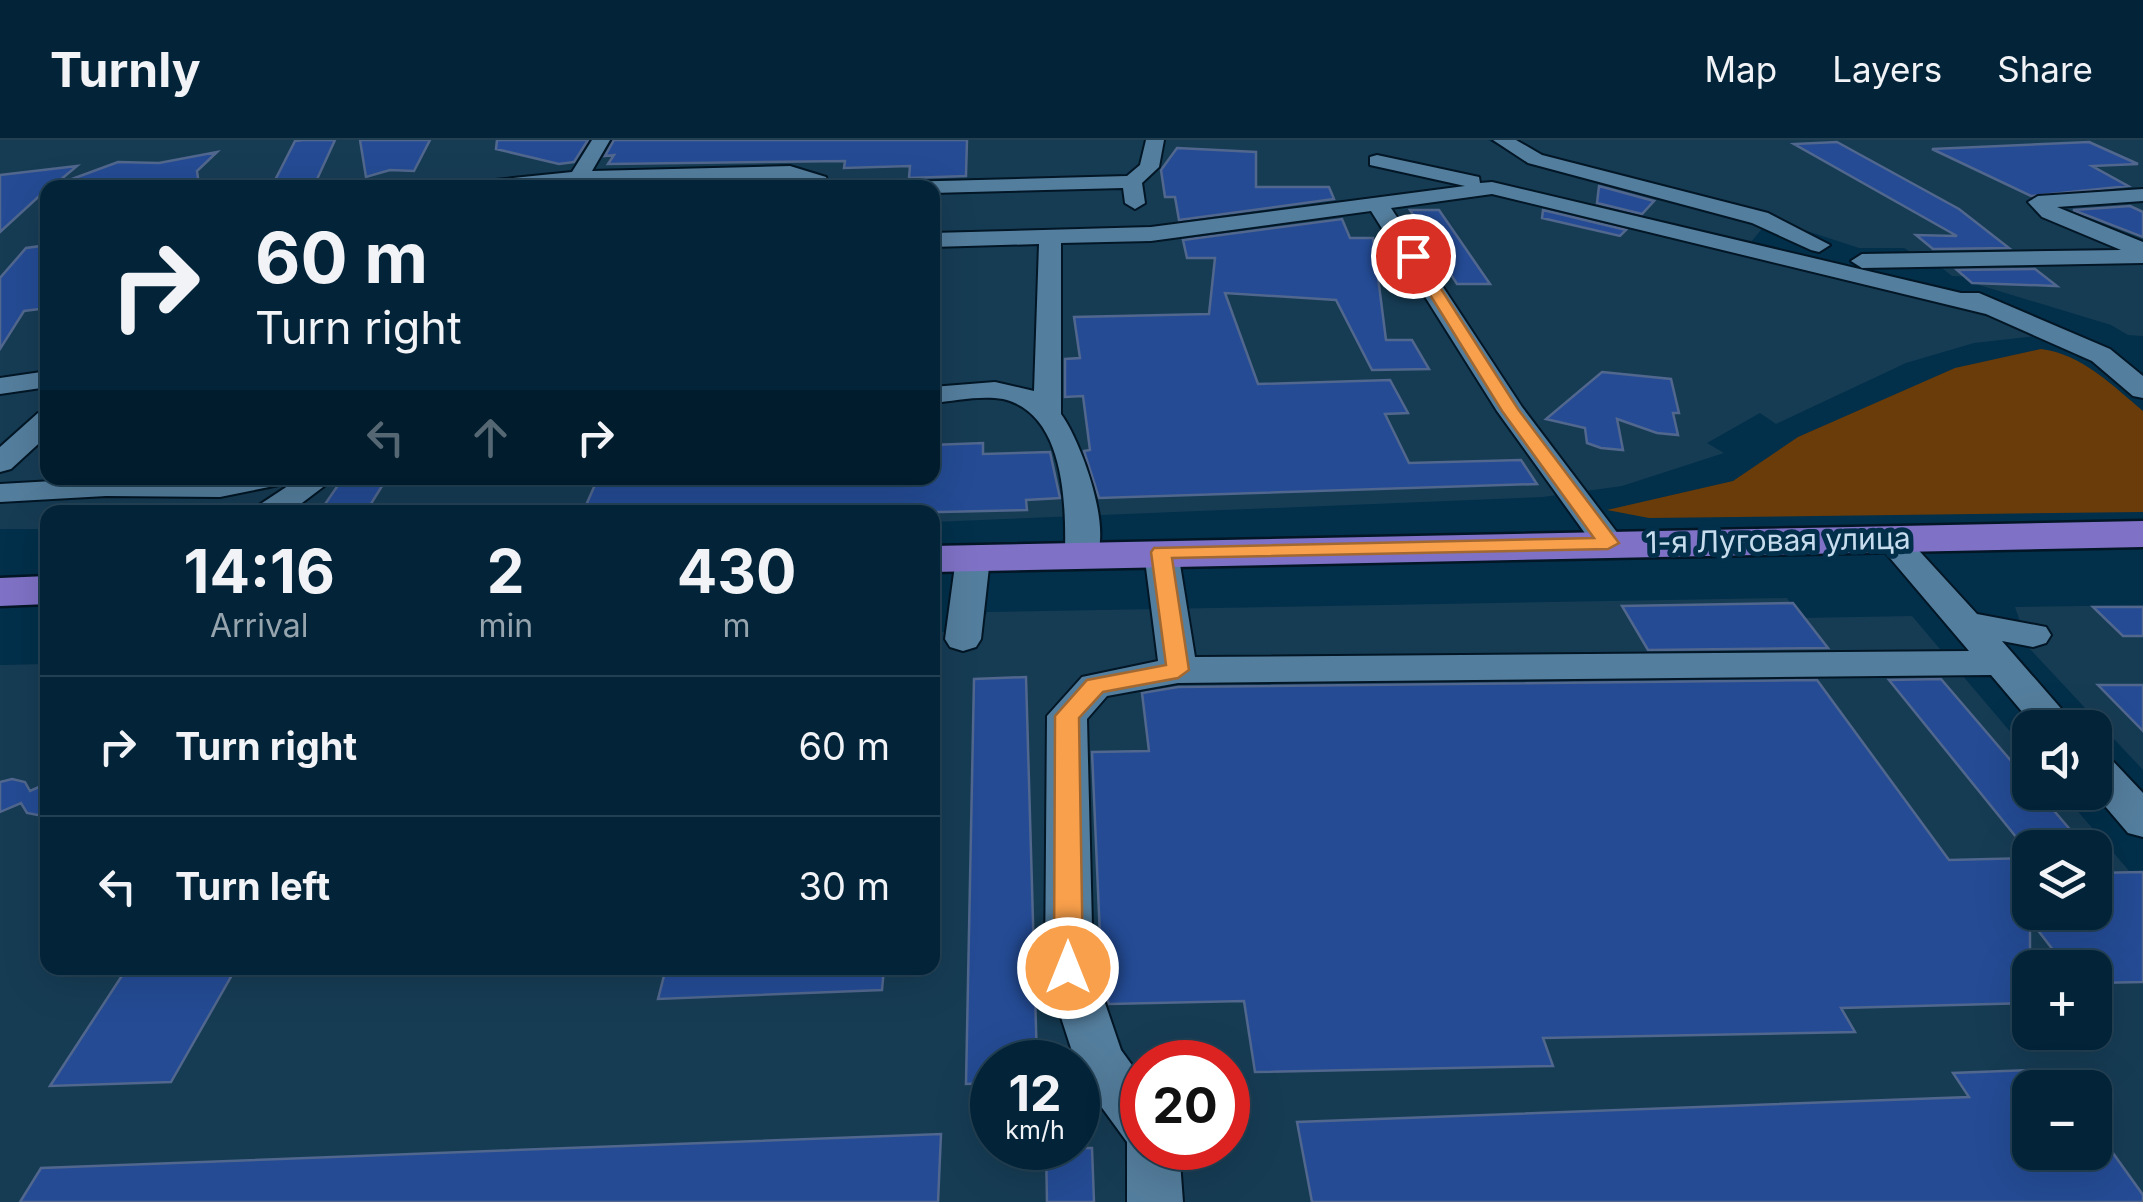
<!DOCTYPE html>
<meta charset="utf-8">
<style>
body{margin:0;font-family:Inter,sans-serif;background:#0c2b40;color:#f1f3f6;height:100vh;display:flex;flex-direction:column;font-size:38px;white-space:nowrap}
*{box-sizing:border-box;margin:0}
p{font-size:32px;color:#96a4ae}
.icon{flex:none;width:55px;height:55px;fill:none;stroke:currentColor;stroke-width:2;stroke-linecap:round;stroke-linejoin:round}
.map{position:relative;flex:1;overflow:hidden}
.sheet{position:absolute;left:40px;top:365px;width:900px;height:470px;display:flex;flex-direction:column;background:#022338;border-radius:20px;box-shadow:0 10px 40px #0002,0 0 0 2px #234053}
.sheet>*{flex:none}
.hud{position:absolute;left:40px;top:40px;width:900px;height:305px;border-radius:20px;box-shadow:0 10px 40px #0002,0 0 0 2px #234053;background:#022338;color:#f1f3f6;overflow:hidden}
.controls{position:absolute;left:2012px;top:570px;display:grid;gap:20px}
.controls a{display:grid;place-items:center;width:100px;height:100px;border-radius:20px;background:#022338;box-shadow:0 10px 40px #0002,0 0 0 2px #234053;font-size:50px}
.speed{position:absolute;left:970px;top:900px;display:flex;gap:20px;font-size:50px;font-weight:700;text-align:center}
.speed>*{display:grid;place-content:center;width:130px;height:130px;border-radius:50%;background:#022338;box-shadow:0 10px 40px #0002,0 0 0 2px #234053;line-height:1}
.speed small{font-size:25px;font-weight:400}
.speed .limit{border:15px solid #d22;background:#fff;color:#111}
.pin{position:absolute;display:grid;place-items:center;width:85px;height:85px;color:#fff;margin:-42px;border:5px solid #fff;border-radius:50%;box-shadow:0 2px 10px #0007}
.me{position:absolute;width:110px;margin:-55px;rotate:0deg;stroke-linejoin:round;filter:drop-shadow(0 0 8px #0008)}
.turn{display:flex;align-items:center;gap:35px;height:210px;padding:0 50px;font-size:45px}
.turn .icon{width:130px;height:130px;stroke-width:2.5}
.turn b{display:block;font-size:70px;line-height:85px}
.lanes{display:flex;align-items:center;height:95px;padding:0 50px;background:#0003;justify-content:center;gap:50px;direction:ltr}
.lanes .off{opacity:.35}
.eta{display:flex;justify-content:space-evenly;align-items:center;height:170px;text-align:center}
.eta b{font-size:60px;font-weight:700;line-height:70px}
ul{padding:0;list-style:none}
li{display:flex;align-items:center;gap:30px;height:140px;padding:0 50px;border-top:2px solid #234053}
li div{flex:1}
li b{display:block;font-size:38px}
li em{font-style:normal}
header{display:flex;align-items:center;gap:60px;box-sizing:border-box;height:140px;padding:0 50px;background:#022338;border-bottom:2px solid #234053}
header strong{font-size:48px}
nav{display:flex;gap:55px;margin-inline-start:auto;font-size:35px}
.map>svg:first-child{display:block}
.built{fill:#163c54;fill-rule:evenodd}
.green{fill:#6a3c09}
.building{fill:#244b94;stroke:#51678d;stroke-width:2.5}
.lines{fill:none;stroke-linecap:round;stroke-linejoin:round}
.minor-casing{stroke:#021625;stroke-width:4}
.major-casing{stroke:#021625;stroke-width:5}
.minor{fill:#547e9d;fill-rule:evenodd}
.major{fill:#7f71c5;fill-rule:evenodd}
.route{fill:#f9a04c;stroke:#a26831;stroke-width:2.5}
.labels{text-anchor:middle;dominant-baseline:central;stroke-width:10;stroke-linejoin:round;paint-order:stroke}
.street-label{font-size:30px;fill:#c7ddee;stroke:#022f4a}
</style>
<header>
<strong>Turnly</strong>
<nav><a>Map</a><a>Layers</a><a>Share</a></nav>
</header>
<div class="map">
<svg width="2143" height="1062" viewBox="0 0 2143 1062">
<rect width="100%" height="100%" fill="#022f4a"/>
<path class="built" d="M0,0h1488l46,26 231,59 -19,23 123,31 177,56 -72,8 -68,20 -130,61 -16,-11 -53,30 17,10 -102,33 -79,11 -610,25 -1,-10h-884l-1,17h-47zM48,48h884v290h-884z
M1518,0h625v196l-15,-1 -17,-10 -132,-40 -9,-8 -18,-1 -14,-11 -9,-1 -25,-16h-45l-168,-55 -149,-38z
M1787,458l14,20 111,-2 118,139v37l32,1 81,94v315h-2143v-537l47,-1 1,304h884l1,-336h44l10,-20zM2030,708h65v64h-65zM2030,828h65v64h-65zM992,922h86v86h-86zM1142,922h86v86h-86zM2030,948h65v64h-65z
M2143,465v165l-114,-122 -14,-41z"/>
<path class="green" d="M2041,209c41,5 72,37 102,62v101l-494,6 -42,-8 126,-29 65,-44 157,-69z"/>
<path class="building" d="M303,0h32l-22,48h-42l24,-47z
M360,0h70l-16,31 -24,-1 -24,7z
M497,0h91l-14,22 -15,2 -63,-15z
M614,0h353l-1,36 -57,2 1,-12 -66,2 1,-7 -237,3 6,-9 -9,1z
M1837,2l122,67 50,39 -76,1 -17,-14 41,1 -163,-92z
M2089,2l49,22 -46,2 36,20 -97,10 -99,-47z
M1177,8l79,4v35h73l5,12 -155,21 -4,-23h-10l-4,-27z
M217,12l-20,19 1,7 -17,7 -133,3 -48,44v-57l77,-9 -24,20 65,-24 41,1z
M780,42l3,6h-177l2,-2z
M1599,46l55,15 -12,13 -45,-11z
M2130,66l13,6v25l-70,-27z
M1410,70h29l51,74h-33z
M1543,70l83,20 -6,6 -78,-18z
M1342,79l8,19h23l13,102h26l17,29 -57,1 -36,-70 -111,-7 33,91 132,-4 18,33 -23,1 24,49 112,-3 16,24 -438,14 -15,-47 6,-1 -7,-54 -18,1v-38l15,-1 -6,-41 135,-3 6,-56h-28l-4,-18z
M48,105v63l-24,3 -24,38v-71l26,-30z
M2035,129l22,17 -85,-3 -15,-13z
M1602,232l69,7 8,34h-6l5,22 -21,-2 -40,-14 6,31 -22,-2 -14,-5 -2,-15 -39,-9z
M983,303v11l67,-2 10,46 -34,2 1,10 -87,2h-357l15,-34h334v-33z
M343,338h44l-18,29 -48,3z
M1793,463l35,45 -180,2 -26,-44z
M2093,467h50v29h-20z
M1026,537l11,385h-45v21l-26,1 8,-405z
M1941,539l89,104v9h8l47,55 -60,1 -136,-168z
M1817,540l132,180 81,-2v54h65v-39l48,-1v110l-48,1v-15h-28l-37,-48v83l-189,5 14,24 -312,6 10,28 -298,6 -11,-71 -135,3 -7,-21 -10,-231 57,-1 -7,-58 36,-6z
M2098,545h45v46z
M12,639l13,3 5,9 18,-8v34l-21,-4 -6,-10 -21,9v-30z
M127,828h109l-65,114 -121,4z
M666,828h218l-2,22 -224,9z
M2030,930v82h65v-24l48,67v7h-831l-15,-80 672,-25 -16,-24z
M941,994l-3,68h-918l21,-34z
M1046,1008h46l2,54h-47z"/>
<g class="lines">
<g class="minor-casing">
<path id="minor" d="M592,0h18l-18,31 198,-5 36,11 4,11h-20l-21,-10 -204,5 -3,5h-117l10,-6 97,-10z
M1146,0h18l-5,27 -17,16 3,20 -10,6 -10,-6 -2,-15 -191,5v-5h-42l10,-6 227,-6 13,-11z
M1493,0h23l26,15 226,58 62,32 -11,7 -8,-2 -59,-27 -224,-60z
M1377,15l102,22 1,6 12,-1 469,111h18l131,56 33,27v22l-10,-2 -41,-35 -106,-47 -494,-120 -101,14 131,199 103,136 -4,7h-24l-100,-139 -126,-200 -220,30 -90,2v171c20,27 53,118 33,147h-24l-5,-7c1,-50 0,-141 -62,-155 -23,-4 -48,2 -71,4v-16l63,-5 39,9 5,-147 -107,3v-14l219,-6 314,-41 -95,-21v-8z
M2143,49v12l-86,6 86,35v21l-281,5 -11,-7 11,-7 259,-4 -79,-33 -14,-15 10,-6z
M48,231v16l-48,7v-16z
M48,271v24l-37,34 -11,3v-25l38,-34z
M106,338h177l-4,7 -59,12 -114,-1 -106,6v-18z
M300,338h35l-45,34h-36l5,-7z
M1889,388l12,3 76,83 69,13 5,8 -5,8 -13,4 -31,-6 76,87h-42l-45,-53 -813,8 -71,13 -20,23 6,249 28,82 21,29v69h37l4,54h-56v-60l-46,-63 -36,-111 2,-252 35,-39 76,-16 -14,-109 5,-7h24l5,7 17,105 774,-6 -96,-113 4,-7z
M973,408l12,3 5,7 -9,81 -5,8 -13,4 -13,-4 -5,-8 11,-81 5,-7z
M2095,613l14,4 34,36v44l-15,-4 -35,-41z"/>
</g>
<g class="major-casing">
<path id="major" d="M2143,381v26l-1211,25v-26z
M48,436v28l-48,2v-28z"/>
</g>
<use href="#minor" class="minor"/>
<use href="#major" class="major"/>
</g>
<path class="route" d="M1413,112l7,4 98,153 101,134 -11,6 -436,9 17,112 -11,8 -75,14 -24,26 4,250 -4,9 -11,3 -10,-3 -4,-9 1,-252 32,-36 79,-15 -15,-113 3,-4 440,-10 -92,-127 -96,-155z"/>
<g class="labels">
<g class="street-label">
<text transform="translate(1778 400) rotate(-1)">1-я Луговая улица</text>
</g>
</g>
</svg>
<div class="controls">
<a><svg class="icon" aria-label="sound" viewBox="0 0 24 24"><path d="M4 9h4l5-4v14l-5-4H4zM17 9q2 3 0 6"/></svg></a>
<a><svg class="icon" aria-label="layers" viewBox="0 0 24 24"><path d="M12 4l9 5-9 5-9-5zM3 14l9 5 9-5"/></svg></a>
<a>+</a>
<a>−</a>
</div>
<div class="speed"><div>12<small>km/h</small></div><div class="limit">20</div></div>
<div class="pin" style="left:1413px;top:116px;background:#d93025"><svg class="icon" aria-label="arrive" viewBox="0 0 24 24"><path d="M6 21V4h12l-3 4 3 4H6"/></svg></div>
<svg class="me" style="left:1068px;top:828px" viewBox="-20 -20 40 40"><circle r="17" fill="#f9a04c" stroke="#fff" stroke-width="3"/><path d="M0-11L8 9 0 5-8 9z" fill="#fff"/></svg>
<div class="hud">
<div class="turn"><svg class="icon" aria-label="right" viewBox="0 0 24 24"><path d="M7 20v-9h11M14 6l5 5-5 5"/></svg><div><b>60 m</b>Turn right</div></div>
<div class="lanes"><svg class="icon off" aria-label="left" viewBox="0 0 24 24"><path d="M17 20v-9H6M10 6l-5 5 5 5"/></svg><svg class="icon off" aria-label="ahead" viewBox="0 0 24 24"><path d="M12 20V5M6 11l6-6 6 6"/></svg><svg class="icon" aria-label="right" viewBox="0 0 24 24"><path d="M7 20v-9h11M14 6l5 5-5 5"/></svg></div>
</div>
<section class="sheet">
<div class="eta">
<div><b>14:16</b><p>Arrival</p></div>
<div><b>2</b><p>min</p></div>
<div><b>430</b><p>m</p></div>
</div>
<ul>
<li><svg class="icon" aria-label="right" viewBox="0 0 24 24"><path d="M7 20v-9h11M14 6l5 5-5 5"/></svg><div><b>Turn right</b></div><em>60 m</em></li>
<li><svg class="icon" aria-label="left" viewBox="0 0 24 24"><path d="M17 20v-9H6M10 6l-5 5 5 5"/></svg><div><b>Turn left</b></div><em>30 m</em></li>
</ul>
</section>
</div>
